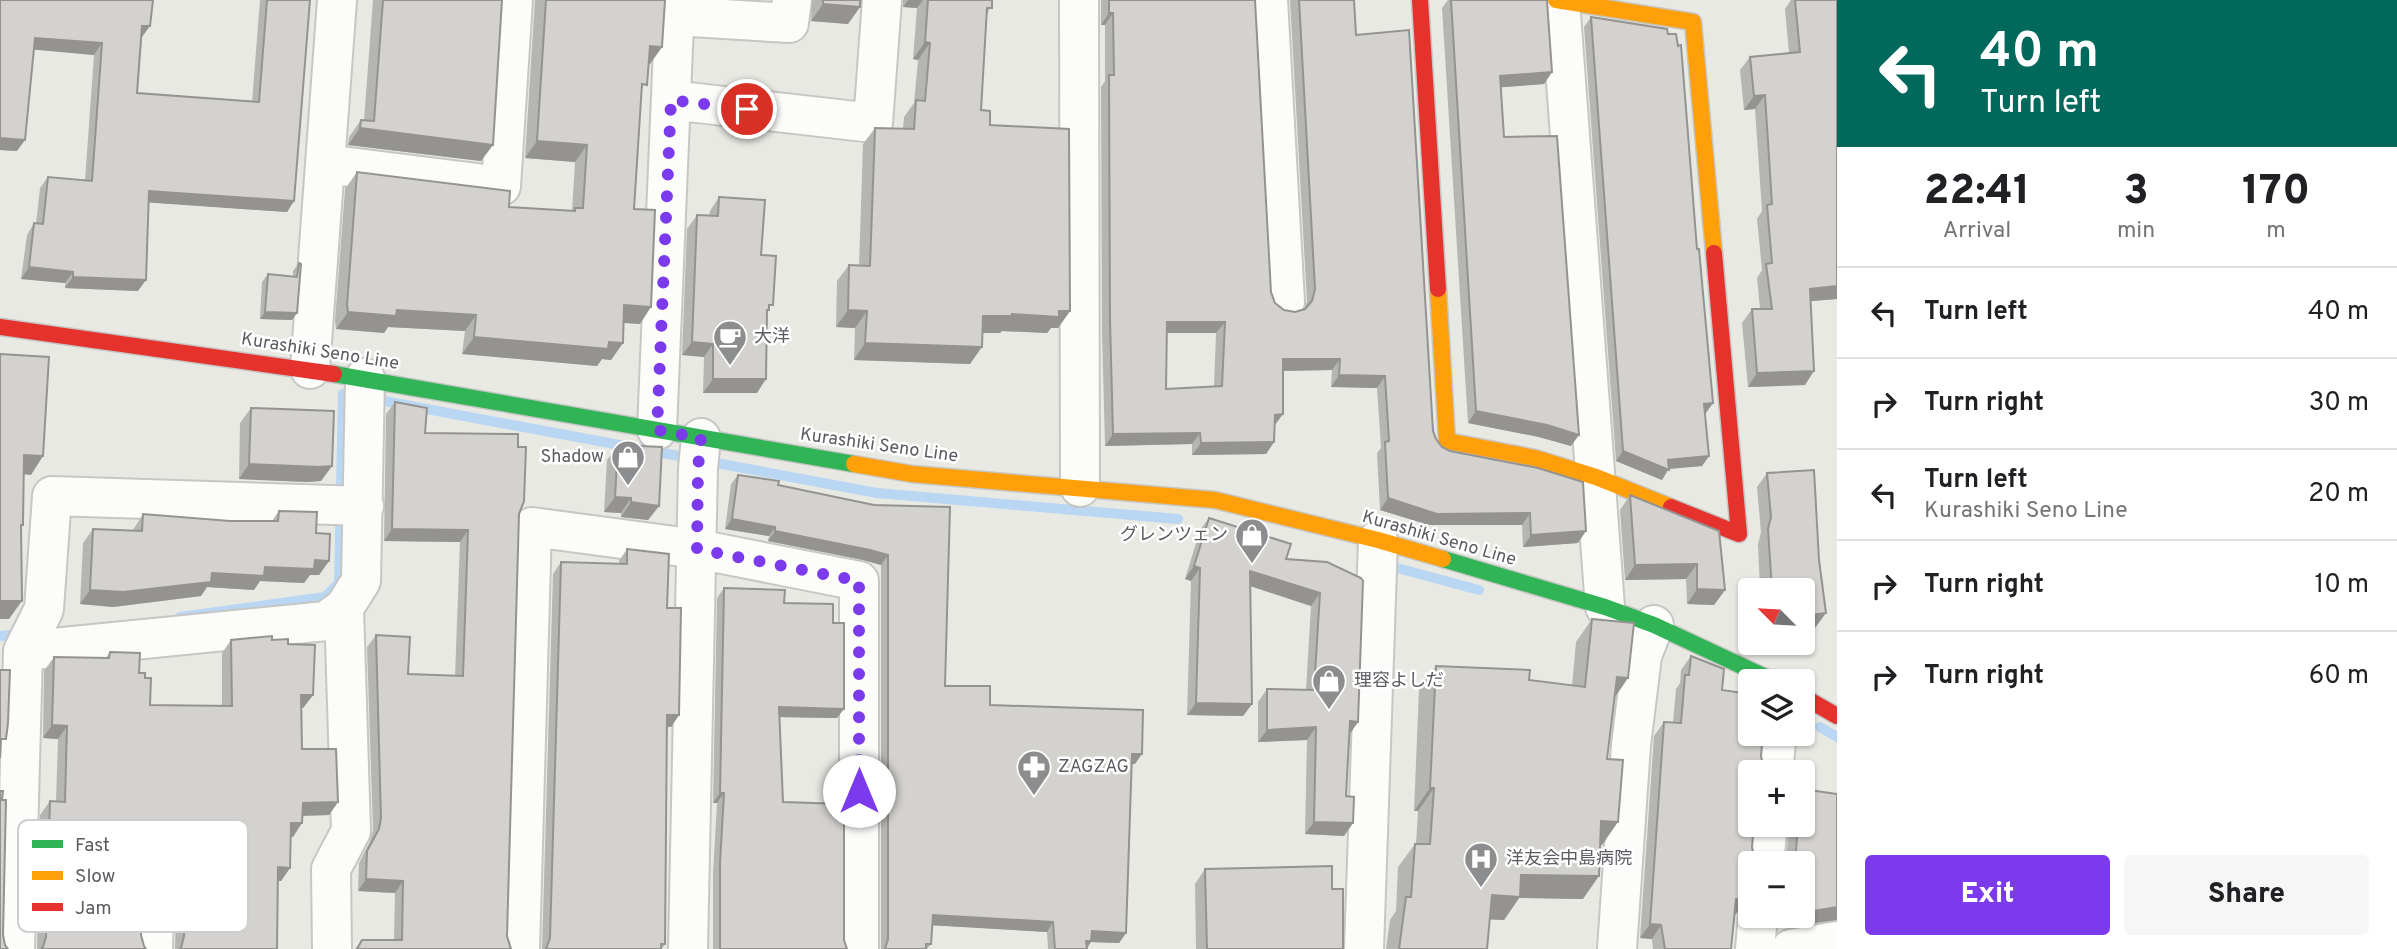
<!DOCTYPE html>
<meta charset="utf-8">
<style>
body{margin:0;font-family:Overpass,"Noto Sans JP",sans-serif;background:#f6f6f6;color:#202124;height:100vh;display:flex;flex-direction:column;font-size:26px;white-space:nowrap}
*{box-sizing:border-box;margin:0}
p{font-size:23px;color:#757577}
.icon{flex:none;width:38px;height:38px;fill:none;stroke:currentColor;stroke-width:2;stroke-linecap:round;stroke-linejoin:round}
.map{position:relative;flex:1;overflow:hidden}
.side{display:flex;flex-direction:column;background:#fff;width:560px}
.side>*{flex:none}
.banner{background:#00695c;color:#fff;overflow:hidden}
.needle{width:46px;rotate:294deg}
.controls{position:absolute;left:1738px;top:578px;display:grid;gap:14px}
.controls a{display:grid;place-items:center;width:77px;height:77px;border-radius:7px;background:#fff;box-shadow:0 2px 5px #0004;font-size:35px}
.pin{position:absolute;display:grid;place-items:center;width:60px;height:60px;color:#fff;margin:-30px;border:4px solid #fff;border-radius:50%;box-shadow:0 2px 7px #0007}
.me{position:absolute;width:77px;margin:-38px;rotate:0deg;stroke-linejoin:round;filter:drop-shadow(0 0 5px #0008)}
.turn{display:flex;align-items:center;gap:24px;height:147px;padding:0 28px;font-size:32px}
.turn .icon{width:91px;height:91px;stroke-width:2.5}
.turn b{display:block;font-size:49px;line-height:60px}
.eta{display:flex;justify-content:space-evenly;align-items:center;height:119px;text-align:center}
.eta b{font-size:42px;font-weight:800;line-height:49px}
.button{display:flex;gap:14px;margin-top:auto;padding:14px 28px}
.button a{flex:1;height:80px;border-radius:7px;background:#7c3aed;color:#fff;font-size:28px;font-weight:800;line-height:80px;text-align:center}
.button a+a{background:#f6f6f6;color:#202124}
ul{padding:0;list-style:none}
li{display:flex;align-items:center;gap:21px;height:91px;padding:0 28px;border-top:2px solid #e0e0e0}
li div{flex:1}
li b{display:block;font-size:26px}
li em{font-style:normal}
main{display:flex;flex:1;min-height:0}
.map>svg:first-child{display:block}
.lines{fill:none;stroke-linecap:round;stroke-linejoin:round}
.stream{stroke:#b9d6f3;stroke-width:10}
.street-casing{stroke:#c6c6c4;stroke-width:42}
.fast-casing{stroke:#c6c6c5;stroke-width:19}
.slow-casing{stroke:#c6c6c5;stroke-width:19}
.jam-casing{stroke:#c6c6c5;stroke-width:19}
.street{stroke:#fcfcfb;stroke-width:38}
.fast{stroke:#30b455;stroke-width:16}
.slow{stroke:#ff9f0a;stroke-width:16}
.jam{stroke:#e5322d;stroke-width:16}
.wall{fill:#b5b5b2;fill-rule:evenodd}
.shaded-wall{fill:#949391}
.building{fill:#d3d2cf;stroke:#949391;stroke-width:2;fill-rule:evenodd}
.route{stroke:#7c3aed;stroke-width:12;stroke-dasharray:0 21.6}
.labels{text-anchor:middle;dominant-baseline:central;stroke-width:5;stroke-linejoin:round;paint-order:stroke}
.poi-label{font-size:18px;fill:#5a5c61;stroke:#fff;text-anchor:start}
.street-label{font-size:18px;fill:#5a5c61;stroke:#fff}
.key{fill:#fff;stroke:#ceced0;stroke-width:2}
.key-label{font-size:19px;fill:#5a5c61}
</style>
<main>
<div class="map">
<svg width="1837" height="949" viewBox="0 0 1837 949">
<rect width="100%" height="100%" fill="#e9e9e4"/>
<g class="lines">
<path class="stream" d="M373,399l504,94 301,26
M1397,568l82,22
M180,617l145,-20 14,-14 4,-189 14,3
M0,636l22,-2
M1820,727l17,10"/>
<g class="street-casing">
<path id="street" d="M1079,0l1,487
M1268,0l17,302
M1560,1l45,606
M675,16l114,7 3,-23
M671,100l202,23 9,-123
M325,164l176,22 12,-186
M310,369l27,-369
M657,430l18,-430
M23,651l303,-30 18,-13 17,-27 4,-203
M1773,772l4,-39
M1764,863l4,-39
M15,949l8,-298 21,-42 8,-113 312,10
M153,949l1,-34
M332,949l-1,-80 20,-38 -7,-223
M520,949l12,-422 165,22 162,32v368
M688,949l10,-481 3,-30
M1364,949l14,-409
M1617,949l14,-204 11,-89 12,-31
M1755,949l3,-34
M1791,949l46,-8"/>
</g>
<g class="fast-casing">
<path id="fast" d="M334,374l520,90
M1443,559l162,48 49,18 120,56"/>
</g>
<g class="slow-casing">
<path id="slow" d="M1556,0l137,22 21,231
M1438,289l9,152 88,17 61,19 75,30
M854,464l58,10 303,26 163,40 65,19"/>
</g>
<g class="jam-casing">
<path id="jam" d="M1420,0l18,289
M0,327l334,47
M1671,507l68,27 -25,-281
M1802,696l35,20"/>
</g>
<use href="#street" class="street"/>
<use href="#fast" class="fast"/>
<use href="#slow" class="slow"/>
<use href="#jam" class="jam"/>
</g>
<path class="wall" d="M0,0l142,37 -5,56 115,9 8,-102h50l-16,201 -7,11 -139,-10 -10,89 -73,-3v-5l-44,-4 6,-44 7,-12 2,1 4,-36 8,-11 37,3 9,-125 -60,-6 -17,102 -17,-1z
M373,0h129l-21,161 -133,-16 1,-8 12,-17h3z
M535,0h130l-3,47 -12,17h-1l-8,29 -7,116 6,115 -16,-1 -1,20 -12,17 -9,-1 -5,7 -135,-12 3,-23 -77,-4 -4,6 -48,-4 -1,-8 10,-132 12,-17 152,35 63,4 3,-49 -50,-4z
M812,0h50l-2,3v4l-12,17 -37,-3z
M903,0h89l-5,16 -6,94 9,15 80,186 -12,17h-7l-4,5 -45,-2 -2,2h-18l-12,31 -116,-4 1,-32 -19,-1 1,-46 12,-16h10l4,-121 12,-16h28l1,-11 10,-14 4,-43 -5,-1 4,-51 -14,-1z
M1101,0h154l16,292 4,11 9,7 11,2 10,-4 2,-7 -17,-301h64l2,35 80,404 6,8 136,96 -55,4 -1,-22h-93l-49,-15 -3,-57 4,-5 -4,-60 -46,-1 1,-17 -49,1 -8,55 -1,16 -8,12 -74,1v-11l-87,2 -3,-114 -1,-245 4,-6v-56h-4zM1167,333h49l-2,53 -48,3z
M1448,0h99l5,72 -8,12 -43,3 3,50 67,309 -32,-9 -71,-14 -26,-415z
M1791,0h46v299l-26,2 -6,84 -57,2 -6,-64 10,-14h8l-3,-31 5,-8 -5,-51 5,-8 -7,-102 -11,1 -4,-40 10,-13 39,-4 -4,-44z
M1591,17l115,396h-1l4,43 -7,10 -33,3 -7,11 -46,-19 -32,-434z
M719,197l42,58 6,58 -10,80h-54l1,-36 -22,-2 5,-126 10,-14 12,1 1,-5z
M299,263l-2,50 -5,7 -32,-1 2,-37 6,-8 25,3v-6z
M395,402l30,31 94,81 -12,422 4,13h-156l7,-9h32l1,-47 -37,-2 1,-28 11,-22 3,-11 -6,-183 9,-12 32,39 47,2 5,-134 -76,-1 2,-127z
M251,408l81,58 -11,15 -13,1 -69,-3 1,-56z
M618,445l41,61 -11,14 -27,-3v-4l-17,-1 3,-52z
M1767,473l48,155 -13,-38h-42l-2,-46 3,-12 -4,-45z
M738,475l40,10 96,20 71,181 190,78h-4l-5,169 -7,10 -28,-1 -4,7h-39l-1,-17 -115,-7 -1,19 -4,5h-46v-384l-18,-5 -95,-19 1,-5 -44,-7 6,-45z
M1630,495l95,95 -11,15 -27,-1 -1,-25 -61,1 -5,-70z
M279,511l37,22 13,28 -10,14h-9l-6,8 -44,-2 -6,9 -47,-3 -6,9 -88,11 -33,-3 3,-61 10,-14 40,1 10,-16 87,7h42z
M1209,518l77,41 41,3 31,160 -8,12 -4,62 7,27 -9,13 -39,-2 2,-94 -49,2v-40l9,-13 39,1 5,-84 -61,-20 2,118 -9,12 -56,-1 4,-134 -6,-2 15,-49z
M627,549l40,59 12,107 -8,12h-5l-1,217 -3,5h-120l11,-375 8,-12 58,2v-3z
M724,588l60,15 49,20 4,95 -57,-1 3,85 61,138 3,9h-134v-76l4,-70h-4l4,-205z
M1592,619l36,59 -13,19 -8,62 -5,86h-2l-17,54 -64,-1 -15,22 -14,-1 -3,30h-101l4,-29 6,-9 2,-44 17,-23h1l2,-33h-4l5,-122 17,-23 93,14 43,6 4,-44z
M231,640h41l16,4 25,51 -10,13h-1v41l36,53 -9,13 -27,1 -9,21h-3v31l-9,13h-3l-1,68h-102l1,-33 -3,-11 -7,-8 -12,-4 -11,3 -1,5 -1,34 3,11 2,3h-109l3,-134 10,-14 6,1 2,-63 -15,-1 1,-67 10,-14 52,1 4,-6 35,26 5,27 72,1v-53z
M1691,656l31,34 28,82v123l-3,2 -11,17 -1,-1 -4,36h-78l-1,-10 -12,-1 14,-202 10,-14h9l3,-33 4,-6 1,-13z
M1789,824h13l32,95 -46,8 -2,-8 -6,-1 -1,-3h23v-52h-16z
M1205,869l127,20 11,60h-147l-1,-65z"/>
<path class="shaded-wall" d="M908,0h15l-6,8 -14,-1z
M823,4l37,3 -12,17 -37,-3z
M1109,13h4l-8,12h-4z
M142,26h8l-8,11h-8z
M35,38l67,5 -8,12 -67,-6z
M925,42l5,1 -12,17 -5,-1z
M650,46l12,1 -12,17 -12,-1z
M1552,72l-8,12 -52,4 8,-12z
M1765,95l-10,14 -11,1 10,-14z
M360,128l133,17 -12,16 -133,-16z
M0,138l25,2 -8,11 -17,-1z
M537,141l50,4 -12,17 -50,-4z
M149,191l145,10 -7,11 -146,-10z
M29,267l44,5 -8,11 -44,-4z
M73,277l73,3 -8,11 -73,-3z
M1837,286v13l-37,3 10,-13z
M624,305l27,2 -11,17 -27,-2z
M397,310l79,5 -11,16 -77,-4 -4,6 -48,-4 12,-17z
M848,310l19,1 -12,17 -19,-1z
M1059,311h11l-12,17h-7l-4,5 -45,-2 -2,2h-29l12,-17z
M265,312l32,1 -5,7 -32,-1z
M1167,322h58l-9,11h-57z
M474,337l135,5 14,1 -12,17 -9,-1 -5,7 -135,-12z
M692,342l21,2 -9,13 -22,-2z
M865,343l117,4 -12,17 -116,-4z
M1283,359h57l-8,11 -57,1z
M1814,371l-9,14 -57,2 9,-14z
M1339,375l46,1 -8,12 -46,-1z
M713,379h53l-9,14h-54z
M1713,403l-7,10 -9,1 7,-10z
M1476,411l71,14 32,10 -8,11 -32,-9 -71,-14z
M1283,414l-8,11v-10z
M1200,433l-8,11 -87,2 8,-12z
M1274,442l-8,12 -74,1 9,-12z
M1623,451l45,9 41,-4 -7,10 -34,3 -6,11 -46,-19z
M24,455l19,1 -12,19 -20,-2z
M249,464l83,2 -11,15 -13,1 -69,-3z
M615,497l16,1 -10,15 -17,-1z
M1388,498l142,15 -8,12h-93l-49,-15z
M631,502l28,4 -11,14 -27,-3z
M732,519l43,8 -6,9 -44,-7z
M392,529l76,1 -8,12 -76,-1z
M775,531l95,19 18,5 -7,10 -18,-5 -95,-19z
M1586,531l-8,12 -55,4 8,-12z
M315,560l14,1 -10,14h-9l-6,8 -44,-2 -6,9 -47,-3 -6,9 -88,11 -33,-3 10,-14 122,-17z
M1697,564l-11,15 -61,1 10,-15z
M1194,566l6,2 -9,13 -6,-2z
M1250,571l70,22 -9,13 -70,-23z
M1697,589l28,1 -11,15 -27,-1z
M0,601h22l-13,18h-9z
M1826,613l-11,15 -13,2v-14z
M1617,677l11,1 -16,23z
M301,695h12l-10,13h-11z
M1196,703l56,1 -9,12 -56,-1z
M779,707l65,2 -7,9 -65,-1z
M667,715h12l-8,12h-13z
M1350,721l8,1 -9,13z
M52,725l15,1 -9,13 -15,-1z
M1316,727l-9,13 -49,2 9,-12z
M1132,754h10l-7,10h-10z
M1430,788h4l-16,23h-4z
M720,793h4l-7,10h-4z
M338,802l-9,13 -36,1 10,-13z
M1601,821l17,1 -16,23 -17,-1z
M1314,822l39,1 -9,13 -39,-2z
M291,823h11l-9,14 -12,-1z
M278,867l12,1 -9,13h-12z
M1521,875l78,1 -16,23 -64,-1 -15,22 -28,-1 16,-24z
M366,879l37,2 -8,12 -37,-2z
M163,880l12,3 -9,14 -12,-4 -11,3 2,-7 8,-6z
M1750,889v6l-6,4 2,1 -10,14 -10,-1 10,-14z
M1837,907v13l-49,7 8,-12h6v-2z
M933,915l120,7 -6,10 -120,-7z
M1782,915h7l-3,4 -6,-1z
M1650,924l11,1 -9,14 -12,-1z
M1092,931l34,2 -7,10 -28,-1 -6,7h-5z"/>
<path class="building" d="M0,0h153l-3,26h-8l-5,67 122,9 8,-102h43l-16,201 -145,-10 -3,89 -73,-3v-5l-44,-5 5,-44 9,1 5,-47 44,4 10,-138 -67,-5 -10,102 -25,-2z
M383,0h119l-9,145 -133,-17 1,-8 13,1z
M546,0h119l-3,47 -12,-1 -3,39 -5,-1 -8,125 21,1 -4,97 -27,-2 -1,38 -14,-1 -1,7 -134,-12 2,-22 -79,-5 -1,6 -48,-4 -1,-7 10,-133 153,19 -1,16 66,4v-3h8l4,-63 -50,-4z
M823,0h37v7l-37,-3z
M928,0h64v8h-5l-6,102 9,1v14l79,4 1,182h-11v6l-47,-3v2h-29l-1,31 -117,-4 2,-32 -19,-1 1,-45 21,1 5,-138 39,1 2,-29 9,1 5,-58 -5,-1z
M1109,0h146l16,292 4,11 9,7 11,2 10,-3 7,-8 3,-12 -16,-289h55l2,35 53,-5 24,401 3,8 6,8 8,4 88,17 45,14 3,49 -55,4 -1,-22 -93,1 -49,-16 -3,-56 4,-1 -4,-65 -46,-1 1,-16h-57v55l-8,1 -1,27 -73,1 -1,-10 -87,1 -3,-113 -1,-246h5l-1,-62h-4zM1167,322h58l-3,64 -56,3z
M1451,0h96v1l5,71 -52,4 4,61 53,-1 22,299 -32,-10 -71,-14z
M1795,0h42v286l-27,3 4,82 -57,2 -5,-64h20l-6,-45 6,-1 -5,-58 5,-1 -7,-109 -11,1 -4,-39 50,-5z
M1591,17l76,12 1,5h8l2,12 3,-1 16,204h2l14,154 -9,1 5,52 -41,4 1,10 -46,-19z
M719,197l46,3 -4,55 15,1 -3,49h-4v5h-2l-1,69h-53v-35l-21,-2 5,-127 21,1z
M299,263l2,1 -4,49 -32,-1 3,-38 29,3z
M0,354l49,3 -6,99 -19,-1 -1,70h-2l1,76h-22z
M395,402l32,6 -2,25 93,1v13h8l-2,54 -5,13 -12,422 4,13h-154l5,-9h40l1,-59 -37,-2 1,-28 12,-22 2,-11 -5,-183 34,2 -2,37 55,2 5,-146 -76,-1z
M251,408l83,3 -2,55 -13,1 -70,-3z
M618,445l44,2 -3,59 -28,-4v-4l-16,-1z
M1814,470l5,90 7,53 -24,3v-26h-30l-4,-61 3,-12 -4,-44z
M738,475l41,6 -1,4 96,20 76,2 -5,179h45v19l153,5 -1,44h-10l-6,179 -34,-2 -1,10h-5l1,8h-32l-2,-27 -120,-7 -2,29h-5v5h-41l3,-10v-384l-18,-5 -95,-19v-4l-43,-8z
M1630,495l89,36 6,59 -28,-1v-25l-62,1z
M279,511l38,1 -1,21 14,1 -1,27 -14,-1 -1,9 -49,-2 -1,9 -52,-3 -1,9 -88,10 -33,-2 3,-61 49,2 1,-17 87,7h48z
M1209,518l82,26 -5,15 41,3 34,16 2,3 -5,141 -8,-1 -4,75 8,1 -1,26 -39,-1 2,-95 -49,3v-41l47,1 6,-97 -70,-22 2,133 -56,-1 4,-135 -6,-2z
M627,549l42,5 -2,54h14l-2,107h-12l-2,229h-4v5h-115l4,-11 11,-376 66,2z
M724,588l61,2 -1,13 49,1v19h11v86l-65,-2 4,95 61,2v136l3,9h-127v-86l4,-70h-4z
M1592,619l42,4 -6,55 -11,-1 -10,82 16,1 -5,62 -17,-1 -2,55 -78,-1 -1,22 -28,-2 -5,54h-88l7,-52h5l4,-53h15l4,-56h-4l6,-122 94,4 -1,10 56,7z
M272,636v4l16,-1v5l27,1 -2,50h-12l1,54h34l2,53 -35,1 -1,20h-11l-1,45 -12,-1 -1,82h-98l2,-1 3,-12 1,-34 -2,-10 -8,-9 -12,-3 -10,3 -8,6 -3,12 -1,34 3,11 2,3h-105l2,-2 3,-10 4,-136 15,1 2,-76 -15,-1 2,-68 55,1 1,-6 30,1 -1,20h6v5h6l-1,27 82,1 -1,-66z
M1691,656l33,13 -2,21 28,4v39h13l-2,23 2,10 4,6h-17v52h4l-2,23 2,10 4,6h-8v26l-4,11 -10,-1 -5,50h-66l-4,-24 -11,-1 14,-202 17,1 4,-48h4z
M0,670h10l-2,53 -2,16h-5l-1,19z
M1802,789l35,5v113l-35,6v-50h-11l5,-12 2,-27h4z
M0,791h3l-1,9h4l-3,135 2,10 3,4h-8z
M1332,866v23h11v60h-136l-2,-80z"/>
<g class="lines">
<path class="route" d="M747,109l-76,-9 -14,330 44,8 -3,30 -1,81 162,32v210"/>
</g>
<defs>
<g id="cafe-pin" transform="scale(1.75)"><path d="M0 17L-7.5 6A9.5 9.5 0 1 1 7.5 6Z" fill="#8c8d8f" stroke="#fff"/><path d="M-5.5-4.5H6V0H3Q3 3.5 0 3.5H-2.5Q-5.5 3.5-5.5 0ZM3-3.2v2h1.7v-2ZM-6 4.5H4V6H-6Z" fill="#fff"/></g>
<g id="shop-pin" transform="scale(1.75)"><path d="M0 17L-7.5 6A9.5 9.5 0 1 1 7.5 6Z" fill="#8c8d8f" stroke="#fff"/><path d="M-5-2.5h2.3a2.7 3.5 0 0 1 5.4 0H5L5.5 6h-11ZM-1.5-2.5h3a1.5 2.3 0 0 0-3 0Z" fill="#fff"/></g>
<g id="pharmacy-pin" transform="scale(1.75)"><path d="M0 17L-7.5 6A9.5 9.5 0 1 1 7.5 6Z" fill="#8c8d8f" stroke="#fff"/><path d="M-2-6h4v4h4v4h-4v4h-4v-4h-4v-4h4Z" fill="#fff"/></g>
<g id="hospital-pin" transform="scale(1.75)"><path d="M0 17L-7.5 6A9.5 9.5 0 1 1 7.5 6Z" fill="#8c8d8f" stroke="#fff"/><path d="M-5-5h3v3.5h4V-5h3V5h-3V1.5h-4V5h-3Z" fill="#fff"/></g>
</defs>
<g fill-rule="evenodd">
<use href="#cafe-pin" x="730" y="337"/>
<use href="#shop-pin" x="628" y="457"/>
<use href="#shop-pin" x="1252" y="535"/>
<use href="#shop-pin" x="1329" y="681"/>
<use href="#pharmacy-pin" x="1034" y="767"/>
<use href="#hospital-pin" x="1481" y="859"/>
</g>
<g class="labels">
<g class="poi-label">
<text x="754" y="337">大洋</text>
<text x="604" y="457" text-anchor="end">Shadow</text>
<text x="1228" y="535" text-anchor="end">グレンツェン</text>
<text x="1354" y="681">理容よしだ</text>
<text x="1058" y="767">ZAGZAG</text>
<text x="1506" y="859">洋友会中島病院</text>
</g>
<g class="street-label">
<text transform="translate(320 352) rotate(9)">Kurashiki Seno Line</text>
<text transform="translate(879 446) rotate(8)">Kurashiki Seno Line</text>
<text transform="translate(1439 539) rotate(16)">Kurashiki Seno Line</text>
</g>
</g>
<rect x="18" y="820" width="230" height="112" rx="10" class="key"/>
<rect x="32" y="840" width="31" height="8" fill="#30b455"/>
<rect x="32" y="871" width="31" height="9" fill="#ff9f0a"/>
<rect x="32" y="903" width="31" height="8" fill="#e5322d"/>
<g class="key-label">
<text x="75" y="851">Fast</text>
<text x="75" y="882">Slow</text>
<text x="75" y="914">Jam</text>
</g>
</svg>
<div class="controls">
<a><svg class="needle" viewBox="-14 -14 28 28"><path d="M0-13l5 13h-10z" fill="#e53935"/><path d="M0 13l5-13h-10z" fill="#757577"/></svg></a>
<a><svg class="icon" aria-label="layers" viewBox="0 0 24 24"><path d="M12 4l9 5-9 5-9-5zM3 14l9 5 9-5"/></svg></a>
<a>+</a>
<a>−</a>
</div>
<div class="pin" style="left:747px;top:109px;background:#d93025"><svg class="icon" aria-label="arrive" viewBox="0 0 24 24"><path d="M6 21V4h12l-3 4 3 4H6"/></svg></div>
<svg class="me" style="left:859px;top:791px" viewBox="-20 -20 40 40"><circle r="19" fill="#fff"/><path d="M0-13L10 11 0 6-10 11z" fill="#7c3aed"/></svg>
</div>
<section class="side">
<div class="banner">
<div class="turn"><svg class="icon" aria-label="left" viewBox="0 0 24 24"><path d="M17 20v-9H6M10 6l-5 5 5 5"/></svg><div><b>40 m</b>Turn left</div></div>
</div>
<div class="eta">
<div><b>22:41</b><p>Arrival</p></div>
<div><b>3</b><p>min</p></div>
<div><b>170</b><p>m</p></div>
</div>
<ul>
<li><svg class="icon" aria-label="left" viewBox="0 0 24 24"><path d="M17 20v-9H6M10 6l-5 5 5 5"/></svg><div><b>Turn left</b></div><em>40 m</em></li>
<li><svg class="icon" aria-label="right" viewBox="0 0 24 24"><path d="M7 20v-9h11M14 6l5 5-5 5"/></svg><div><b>Turn right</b></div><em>30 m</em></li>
<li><svg class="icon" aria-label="left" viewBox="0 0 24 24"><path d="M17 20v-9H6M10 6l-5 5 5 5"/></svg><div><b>Turn left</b><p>Kurashiki Seno Line</p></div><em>20 m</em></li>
<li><svg class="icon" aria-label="right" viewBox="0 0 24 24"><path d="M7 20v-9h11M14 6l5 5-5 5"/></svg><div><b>Turn right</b></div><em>10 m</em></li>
<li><svg class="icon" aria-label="right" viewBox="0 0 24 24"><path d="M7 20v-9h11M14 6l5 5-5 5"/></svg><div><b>Turn right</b></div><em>60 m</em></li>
</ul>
<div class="button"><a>Exit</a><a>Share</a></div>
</section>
</main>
